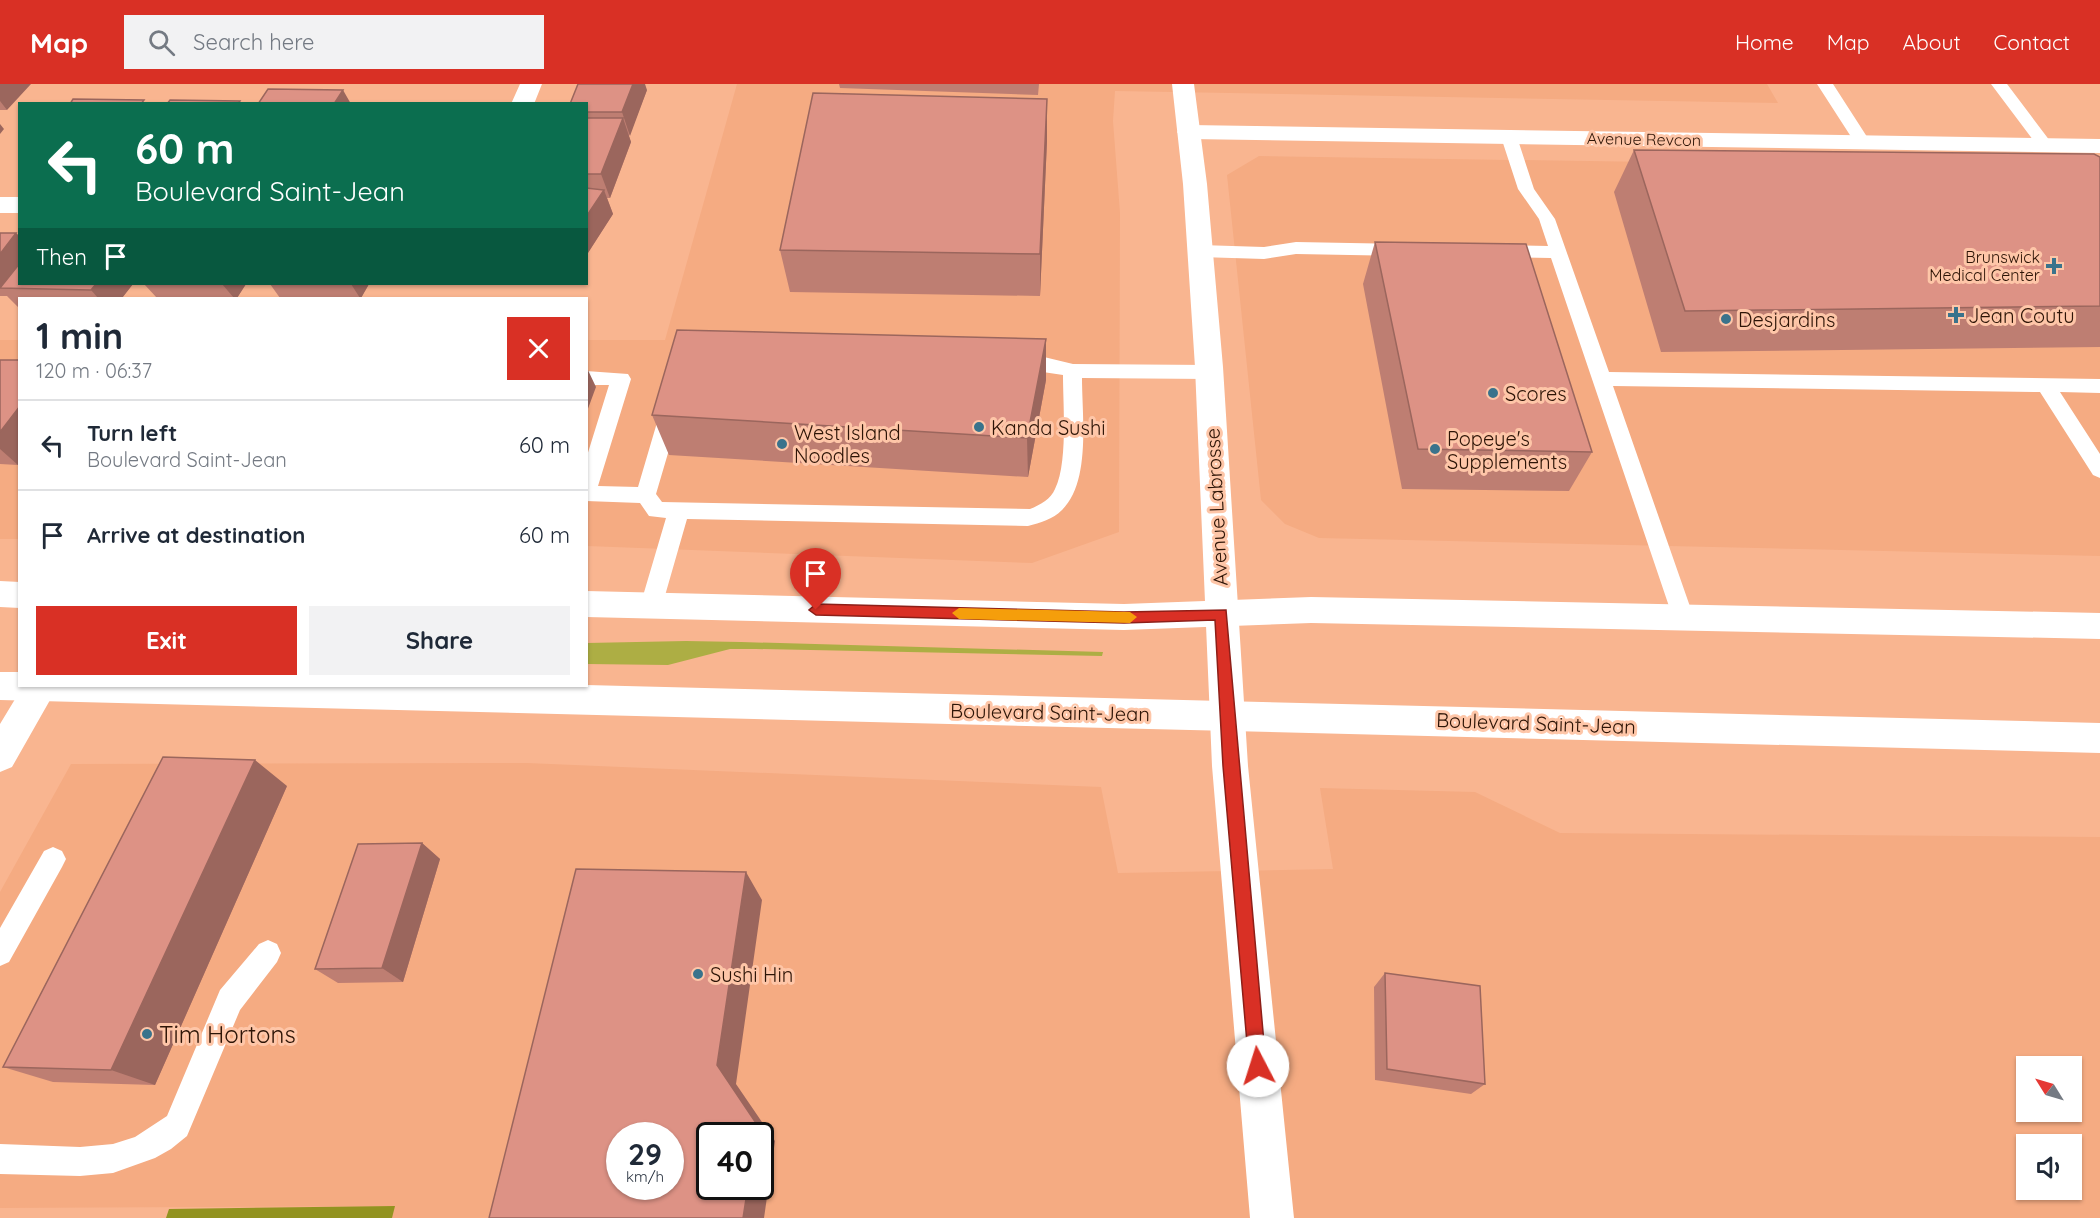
<!DOCTYPE html>
<meta charset="utf-8">
<style>
body{margin:0;font-family:Quicksand,sans-serif;background:#f2f2f3;color:#1f2937;height:100vh;display:flex;flex-direction:column;font-size:22px;white-space:nowrap}
*{box-sizing:border-box;margin:0}
p{font-size:20px;color:#747a83}
.icon{flex:none;width:33px;height:33px;fill:none;stroke:currentColor;stroke-width:2;stroke-linecap:round;stroke-linejoin:round}
.map{position:relative;flex:1;overflow:hidden}
.panel{position:absolute;left:18px;top:213px;width:570px;height:390px;display:flex;flex-direction:column;background:#fff;border-radius:0px;box-shadow:0 2px 4px #0004}
.panel>*{flex:none}
.top-card{position:absolute;left:18px;top:18px;width:570px;height:183px;border-radius:0px;box-shadow:0 2px 4px #0004;background:#0b6e4f;color:#fff;overflow:hidden}
.needle{width:39px;rotate:307deg}
.controls{position:absolute;left:2016px;top:972px;display:grid;gap:12px}
.controls a{display:grid;place-items:center;width:66px;height:66px;border-radius:0px;background:#fff;box-shadow:0 2px 4px #0004;font-size:30px}
.speed{position:absolute;left:606px;top:1038px;display:flex;gap:12px;font-size:30px;font-weight:700;text-align:center}
.speed>*{display:grid;place-content:center;width:78px;height:78px;border-radius:50%;background:#fff;box-shadow:0 2px 4px #0004;line-height:1}
.speed small{font-size:15px;font-weight:400}
.speed .limit{border:3px solid #111;border-radius:9px;background:#fff;color:#111}
.pin{position:absolute;display:grid;place-items:center;width:51px;height:51px;color:#fff;margin:-62px -26px;border-radius:50% 50% 50% 0;rotate:-45deg;box-shadow:0 0 6px #0007}
.pin .icon{rotate:45deg}
.me{position:absolute;width:66px;margin:-33px;rotate:355deg;stroke-linejoin:round;filter:drop-shadow(0 0 4px #0008)}
.turn{display:flex;align-items:center;gap:21px;height:126px;padding:0 18px;font-size:27px}
.turn .icon{width:78px;height:78px;stroke-width:2.5}
.turn b{display:block;font-size:42px;line-height:51px}
.then{display:flex;align-items:center;height:57px;padding:0 18px;background:#0003;gap:12px;font-size:22px}
.round{display:grid;place-items:center;flex:none;width:63px;height:63px;border-radius:0px;background:#f2f2f3}
.summary{display:flex;align-items:center;justify-content:space-between;height:102px;padding:0 18px}
h1{font-size:36px;font-weight:700;line-height:45px}
.action{display:flex;gap:12px;margin-top:auto;padding:12px 18px}
.action a{flex:1;height:69px;border-radius:0px;background:#d93025;color:#fff;font-size:24px;font-weight:700;line-height:69px;text-align:center}
.action a+a{background:#f2f2f3;color:#1f2937}
ul{padding:0;list-style:none}
li{display:flex;align-items:center;gap:18px;height:90px;padding:0 18px;border-top:2px solid #e0e1e3}
li div{flex:1}
li b{display:block;font-size:22px}
li em{font-style:normal}
header{display:flex;align-items:center;gap:36px;box-sizing:border-box;height:84px;padding:0 30px;background:#d93025;color:#fff}
header strong{font-size:28px}
nav{display:flex;gap:33px;margin-inline-start:auto;font-size:21px}
.search{width:420px;height:54px;background:#f2f2f3;display:flex;align-items:center;gap:15px;box-sizing:border-box;padding:0 21px;border-radius:0px;color:#747a83;font-size:22px}
.map>svg:first-child{display:block}
.built{fill:#f5ab82;fill-rule:evenodd}
.green{fill:#adae44}
.forest{fill:#929320}
.lines{fill:none;stroke-linecap:round;stroke-linejoin:round}
.service{fill:#fff;fill-rule:evenodd}
.minor{fill:#fff;fill-rule:evenodd}
.tertiary{fill:#fff;fill-rule:evenodd}
.secondary{fill:#fff;fill-rule:evenodd}
.wall{fill:#be7e72}
.shaded-wall{fill:#9b665d}
.building{fill:#dd9285;stroke:#9b665d;stroke-width:1.5;fill-rule:evenodd}
.route{fill:#d93025;stroke:#8d1f18;stroke-width:1.5}
.slow{fill:#f59e0b}
.poi-dot{fill:#3a738c;stroke:#fec6a8;stroke-width:2}
.labels{text-anchor:middle;dominant-baseline:central;stroke-width:6;stroke-linejoin:round;paint-order:stroke}
.far-street-label{font-size:16px;fill:#2d1406;stroke:#fec6a8}
.far-poi-label{font-size:16px;fill:#2d1406;stroke:#fec6a8;text-anchor:end}
.poi-label{font-size:20px;fill:#2d1406;stroke:#fec6a8;text-anchor:start}
.street-label{font-size:20px;fill:#2d1406;stroke:#fec6a8}
.near-poi-label{font-size:24px;fill:#2d1406;stroke:#fec6a8;text-anchor:start}
</style>
<header>
<strong>Map</strong>
<div class="search"><svg class="icon" aria-label="search" viewBox="0 0 24 24"><circle cx="10" cy="10" r="6"/><path d="M15 15l6 6"/></svg>Search here</div>
<nav><a>Home</a><a>Map</a><a>About</a><a>Contact</a></nav>
</header>
<div class="map">
<svg width="2100" height="1134" viewBox="0 0 2100 1134">
<rect width="100%" height="100%" fill="#f9b590"/>
<path class="built" d="M737,0h1030l11,19 -663,-12 -2,30 7,92 -1,319 -87,31 -445,-17v-206h78z
M1259,72l841,13v387l-781,-18 -34,-14 -24,-24 -34,-325z
M0,256h19v199h-19z
M527,679l574,24 17,86 215,-4 -13,-81 155,4 85,41 540,4v381h-1711l3,-12 -392,2v-316l71,-128zM2026,982h46v46h-46zM620,1052h50v50h-50zM710,1052h50v50h-50zM2026,1060h46v46h-46z"/>
<path class="green" d="M686,557l55,1 362,10 -1,4 -346,-7h-26l-62,16 -81,-1v-21z"/>
<path class="forest" d="M395,1122l-3,12h-226l3,-9z"/>
<g class="lines">
<path class="service" d="M1817,0h16l38,59 -2,3h-12z
M1991,0h16l46,61 -2,3h-12z
M1509,48l8,5 17,52 21,30 54,153 491,7v14l-40,-1 40,62v24l-7,-3 -53,-83 -427,-6 81,232 -3,6 -8,3 -8,-3 -124,-366 -51,-1 -6,-2 -3,-4 3,-4 6,-2 48,1 -9,-27 -21,-30 -17,-52z
M1296,158l108,2 6,2 3,4 -3,4 -6,2 -108,-2 -32,5 -64,-2 -6,-2 -3,-4 3,-4 6,-2 64,2z
M1016,271l28,2 29,7 136,1 7,2 2,5 -2,5 -7,2 -127,-1c0,38 9,104 -20,132 -9,9 -22,13 -34,16l-341,-7 -25,87 -3,6 -8,3 -8,-3 -3,-6 26,-88 -17,-2 -9,-13 -54,-2v-42l23,-74h-23v-14l42,3 3,5 -33,107 40,1 23,-78 3,-5 7,-2 7,2 3,5 -25,85 6,8 368,7c10,-4 21,-10 25,-20 13,-26 8,-84 8,-114l-54,-8 -2,-5 2,-5z
M53,763l9,4 4,8 -4,8 -53,95 -9,4v-38l44,-77z
M268,856l9,4 4,9 -4,9 -37,48 -53,126 -16,13 -16,9 -42,15 -33,3 -80,-2v-30l80,3 33,-3 22,-7 32,-21 53,-126 39,-46z"/>
<path class="minor" d="M520,0h22l-8,20h-23z
M1189,41l911,14v14l-911,-14 -8,-2 -4,-5 4,-5z
M0,113h20v16h-20z
M23,602h35l-46,81 -12,5v-48z"/>
<path class="tertiary" d="M1172,0h22l13,100 16,183 25,399 46,452h-44l-38,-452 -17,-399 -12,-183z"/>
<path class="secondary" d="M0,497l20,1v26l-20,-1z
M586,507l538,13 187,-7 789,16v26l-789,-16 -187,7 -538,-13z
M0,588h20v14l566,-1 1514,38v30l-2100,-53z"/>
</g>
<path class="wall" d="M0,0l7,26h-7z
M839,0h200l-1,11 -198,-7z
M647,6l-18,46 2,6 -21,56h-3l6,16 -27,42v-152z
M1047,57l-7,155 -250,-4 -10,-42z
M1634,66l466,7v190l-439,5 -47,-160z
M0,149h16l4,4v47h113l-11,14h-102v11l-13,-13h-7z
M1375,158l217,210 -23,39 -167,-2 -39,-205z
M144,200h102l-9,14h-80z
M270,200h99l-8,14h-81z
M0,276h20v102l-2,3 -18,-1z
M1046,296l-18,97 -359,-22 -17,-40z
M287,702l-132,299 -102,-3 -50,-15z
M422,759l18,16 -37,123 -65,1 -23,-14z
M1385,889l100,111 -14,10 -96,-14 -1,-93z"/>
<path class="shaded-wall" d="M0,0h31l-24,26 -7,-9z
M633,0h12l2,6 -17,46 -8,-24z
M343,6l8,14h-17z
M1047,15v42l-7,155v-42z
M623,34l8,24 -21,56 -9,-24z
M0,40l4,5 -4,5z
M604,106l9,24 -27,42v-39z
M16,149l4,4v44l-20,7v-34z
M96,200h37l-11,14h-24l-7,-8z
M222,200h24l-9,14h-3z
M351,200h18l-8,14h-1z
M1046,255v41l-18,97 -1,-39z
M586,282l10,21 -10,27z
M20,322v56l-2,3 -18,-16v-17z
M255,676l32,26 -132,299 -44,-15z
M422,759l18,16 -37,123 -21,-14z
M746,788l16,28 -26,184 39,57 -11,77h-21l5,-32h12v-50h-4l-39,-71z"/>
<path class="building" d="M578,0h55l-11,28h-36v-8h-16z
M268,5l75,1 -9,14h-76z
M813,9l234,6 -7,155 -260,-4z
M73,15l71,1 -3,4h-71z
M170,16l70,1 -2,3h-71z
M586,34h37l-22,56h-15z
M1634,66l460,4 6,3v149l-415,5z
M586,104l18,2 -18,27z
M0,149h16l-16,21z
M1375,158l151,2 66,208 -174,-3z
M20,179v21h76l-5,6 -91,-2z
M677,246l369,9 -19,99 -375,-23z
M0,276h20v46l-20,26z
M163,673l92,3 -144,310 -108,-3z
M422,759l-40,125 -67,1 43,-125z
M576,785l170,3 -29,193 41,61 -2,10h-46v50h38l-5,32h-254zM620,1052h50v50h-50z
M1385,889l95,13 5,98 -98,-15z"/>
<path class="route" d="M816,520l308,8 102,-2 40,456 -2,6 -6,3 -6,-3 -3,-6 -26,-300 -8,-146 -91,3 -308,-8 -7,-5z"/>
<path class="slow" d="M959,524l171,4 7,5 -7,6 -171,-4 -7,-6z"/>
<g class="poi-dot">
<path d="M2051 173h6v6h6v6h-6v6h-6v-6h-6v-6h6z"/>
<path d="M1953 222h6v6h6v6h-6v6h-6v-6h-6v-6h6z"/>
<circle cx="1726" cy="235" r="6"/>
<circle cx="1493" cy="309" r="6"/>
<circle cx="979" cy="343" r="6"/>
<circle cx="782" cy="360" r="6"/>
<circle cx="1435" cy="365" r="6"/>
<circle cx="698" cy="890" r="6"/>
<circle cx="147" cy="950" r="6"/>
</g>
<g class="labels">
<g class="far-street-label">
<text transform="translate(1644 55) rotate(1)">Avenue Revcon</text>
</g>
<g class="far-poi-label">
<text x="2040" y="173">Brunswick<tspan x="2040" dy="18">Medical Center</tspan></text>
</g>
<g class="poi-label">
<text x="1968" y="231">Jean Coutu</text>
<text x="1738" y="235">Desjardins</text>
<text x="1505" y="309">Scores</text>
<text x="991" y="343">Kanda Sushi</text>
<text x="794" y="348">West Island<tspan x="794" dy="23">Noodles</tspan></text>
<text x="1447" y="354">Popeye's<tspan x="1447" dy="23">Supplements</tspan></text>
<text x="710" y="890">Sushi Hin</text>
</g>
<g class="street-label">
<text transform="translate(1216 423) rotate(-93)">Avenue Labrosse</text>
<text transform="translate(1050 628) rotate(1)">Boulevard Saint-Jean</text>
<text transform="translate(1536 639) rotate(2)">Boulevard Saint-Jean</text>
</g>
<g class="near-poi-label">
<text x="159" y="950">Tim Hortons</text>
</g>
</g>
</svg>
<div class="controls">
<a><svg class="needle" viewBox="-14 -14 28 28"><path d="M0-13l5 13h-10z" fill="#e53935"/><path d="M0 13l5-13h-10z" fill="#747a83"/></svg></a>
<a><svg class="icon" aria-label="sound" viewBox="0 0 24 24"><path d="M4 9h4l5-4v14l-5-4H4zM17 9q2 3 0 6"/></svg></a>
</div>
<div class="speed"><div>29<small>km/h</small></div><div class="limit">40</div></div>
<div class="pin" style="left:816px;top:526px;background:#d93025"><svg class="icon" aria-label="arrive" viewBox="0 0 24 24"><path d="M6 21V4h12l-3 4 3 4H6"/></svg></div>
<svg class="me" style="left:1258px;top:982px" viewBox="-20 -20 40 40"><circle r="19" fill="#fff"/><path d="M0-13L10 11 0 6-10 11z" fill="#d93025"/></svg>
<div class="top-card">
<div class="turn"><svg class="icon" aria-label="left" viewBox="0 0 24 24"><path d="M17 20v-9H6M10 6l-5 5 5 5"/></svg><div><b>60 m</b>Boulevard Saint-Jean</div></div>
<div class="then">Then<svg class="icon" aria-label="arrive" viewBox="0 0 24 24"><path d="M6 21V4h12l-3 4 3 4H6"/></svg></div>
</div>
<section class="panel">
<div class="summary"><div><h1>1 min</h1><p>120 m · 06:37</p></div><a class="round" style="background:#d93025;color:#fff"><svg class="icon" aria-label="close" viewBox="0 0 24 24"><path d="M6 6l12 12M18 6L6 18"/></svg></a></div>
<ul>
<li><svg class="icon" aria-label="left" viewBox="0 0 24 24"><path d="M17 20v-9H6M10 6l-5 5 5 5"/></svg><div><b>Turn left</b><p>Boulevard Saint-Jean</p></div><em>60 m</em></li>
<li><svg class="icon" aria-label="arrive" viewBox="0 0 24 24"><path d="M6 21V4h12l-3 4 3 4H6"/></svg><div><b>Arrive at destination</b></div><em>60 m</em></li>
</ul>
<div class="action"><a>Exit</a><a>Share</a></div>
</section>
</div>
